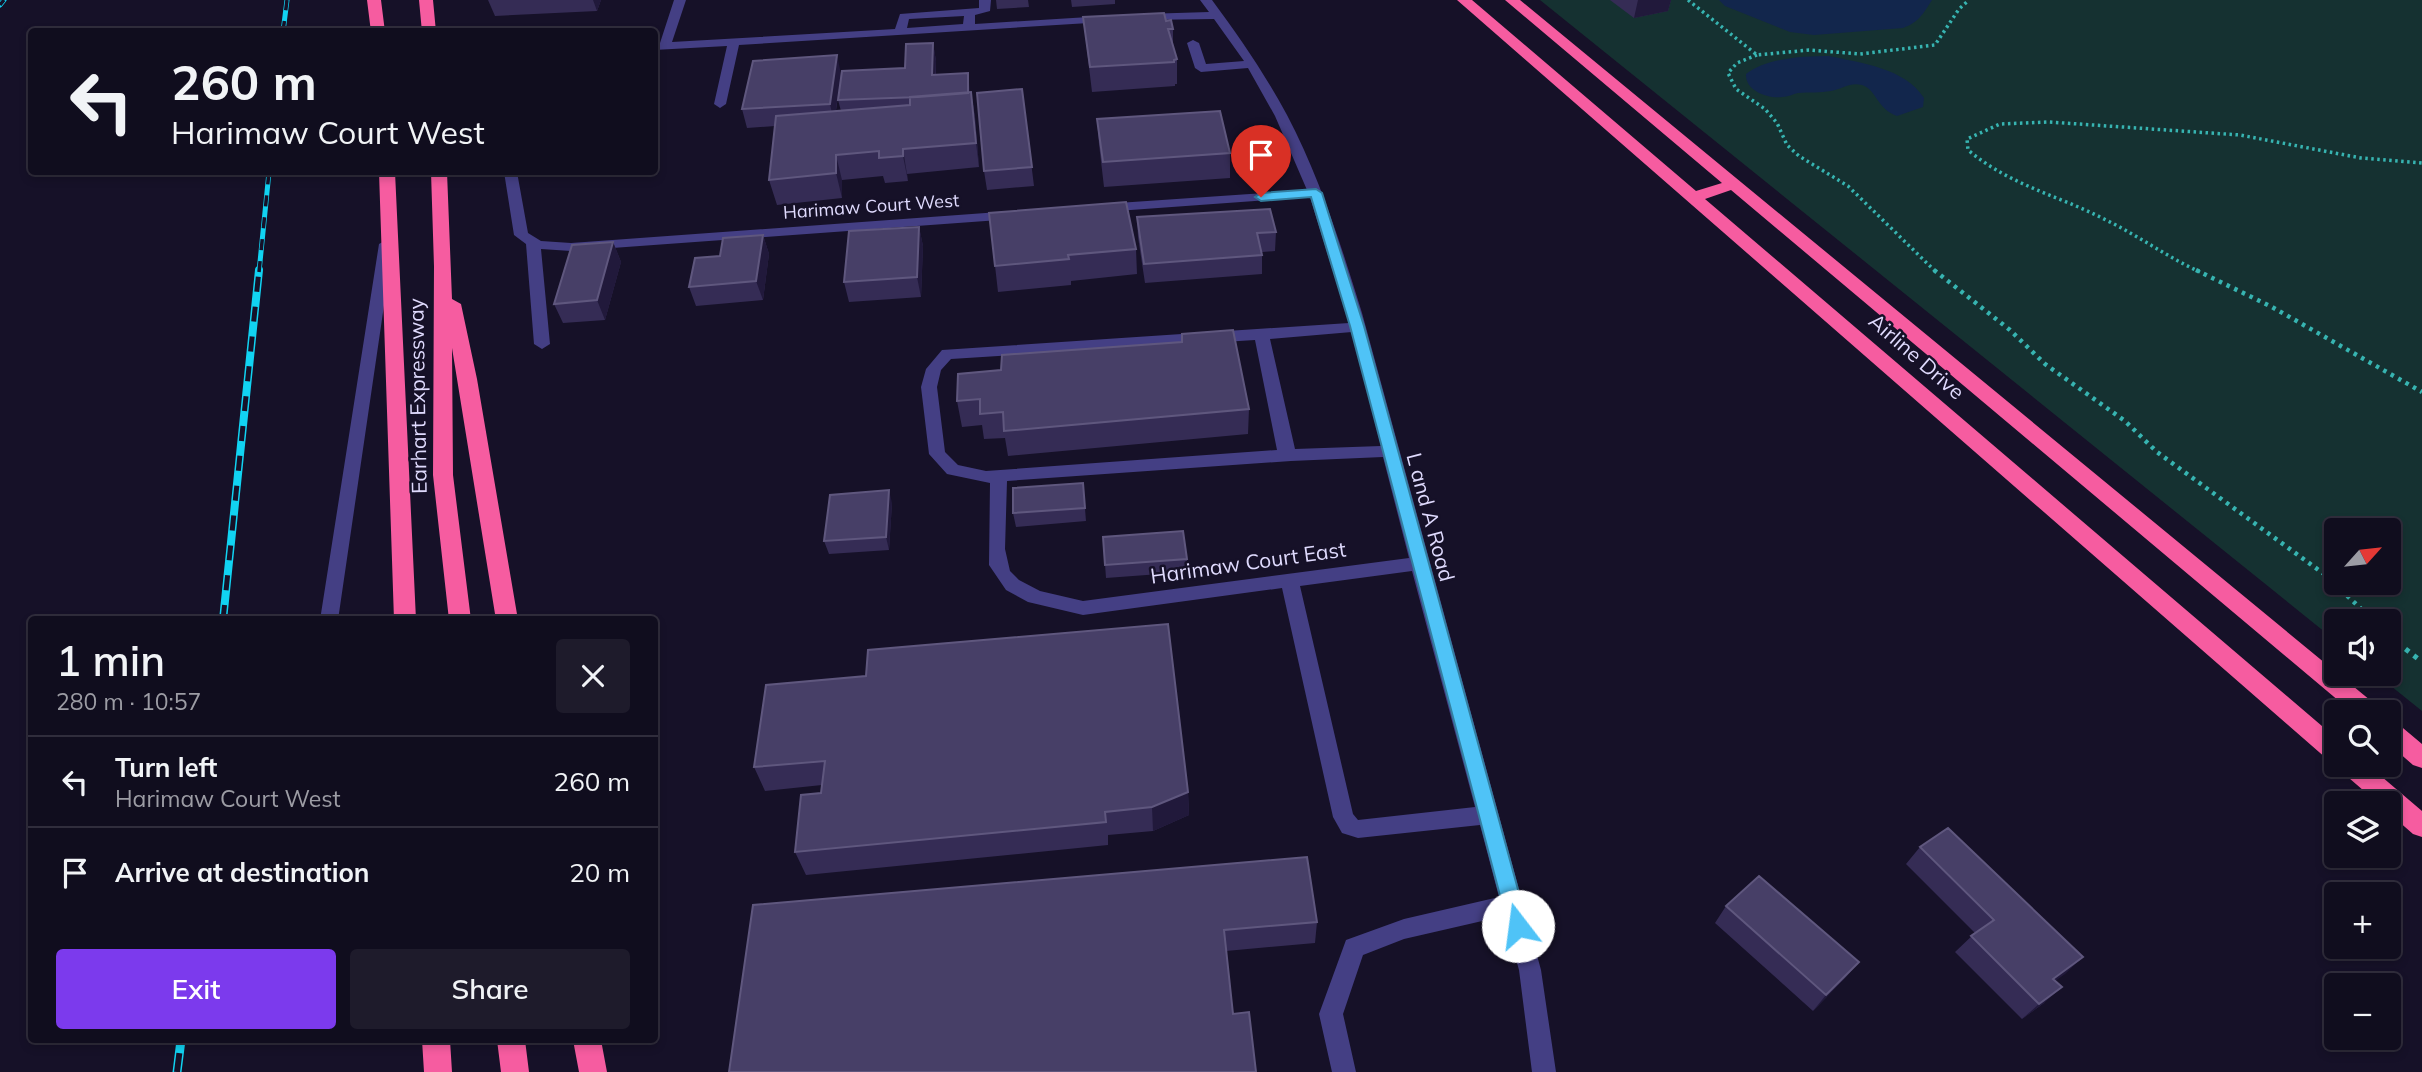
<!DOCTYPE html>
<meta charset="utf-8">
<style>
body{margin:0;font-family:Mulish,sans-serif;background:#1e1b2b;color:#f1f3f6;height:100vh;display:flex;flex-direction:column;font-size:26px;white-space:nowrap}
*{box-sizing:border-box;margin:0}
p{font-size:23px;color:#9c9ca4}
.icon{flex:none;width:38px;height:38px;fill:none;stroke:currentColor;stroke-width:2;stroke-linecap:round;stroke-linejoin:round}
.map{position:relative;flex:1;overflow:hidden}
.sheet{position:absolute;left:28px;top:616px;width:630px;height:427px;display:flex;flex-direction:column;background:#100d1e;border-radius:7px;box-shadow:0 4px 10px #0003,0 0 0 2px #302d3c}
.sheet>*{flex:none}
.guide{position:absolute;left:28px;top:28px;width:630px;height:147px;border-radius:7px;box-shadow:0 4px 10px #0003,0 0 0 2px #302d3c;background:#100d1e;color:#f1f3f6;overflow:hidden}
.needle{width:46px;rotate:63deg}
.controls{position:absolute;left:2324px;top:518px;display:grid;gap:14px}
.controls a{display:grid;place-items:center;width:77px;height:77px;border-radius:7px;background:#100d1e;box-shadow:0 4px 10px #0003,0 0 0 2px #302d3c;font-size:35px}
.pin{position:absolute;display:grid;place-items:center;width:60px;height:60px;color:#fff;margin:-72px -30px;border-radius:50% 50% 50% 0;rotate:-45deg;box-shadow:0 0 7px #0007}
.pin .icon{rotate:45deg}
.me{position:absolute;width:77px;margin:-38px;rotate:345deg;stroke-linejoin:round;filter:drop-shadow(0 0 5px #0008)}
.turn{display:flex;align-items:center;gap:24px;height:147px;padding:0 28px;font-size:32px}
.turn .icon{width:91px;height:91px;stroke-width:2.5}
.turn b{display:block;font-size:49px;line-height:60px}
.round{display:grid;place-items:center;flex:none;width:74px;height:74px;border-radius:7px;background:#1e1b2b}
.headline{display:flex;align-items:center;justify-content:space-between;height:119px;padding:0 28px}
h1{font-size:42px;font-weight:600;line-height:52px}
.button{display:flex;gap:14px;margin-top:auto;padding:14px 28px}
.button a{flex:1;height:80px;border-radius:7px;background:#7c3aed;color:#fff;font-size:28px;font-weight:600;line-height:80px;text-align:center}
.button a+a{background:#1e1b2b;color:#f1f3f6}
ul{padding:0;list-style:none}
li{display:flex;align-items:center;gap:21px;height:91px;padding:0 28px;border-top:2px solid #302d3c}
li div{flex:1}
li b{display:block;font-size:26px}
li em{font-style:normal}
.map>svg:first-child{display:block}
.green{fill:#153131;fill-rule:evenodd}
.water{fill:#12264c}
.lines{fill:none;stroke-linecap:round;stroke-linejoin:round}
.path-far2{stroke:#37b4b1;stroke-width:3.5;stroke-dasharray:2.5 3.5;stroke-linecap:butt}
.path-far1{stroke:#37b4b1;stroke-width:4.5;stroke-dasharray:3.5 5;stroke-linecap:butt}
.path{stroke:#37b4b1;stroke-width:5;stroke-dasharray:4.5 6;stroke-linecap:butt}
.minor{fill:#443f84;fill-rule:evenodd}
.highway{fill:#f65ca0;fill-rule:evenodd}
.rail-far2-casing{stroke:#11d3f2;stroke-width:5}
.rail-far1-casing{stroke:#11d3f2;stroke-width:8}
.rail-casing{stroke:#11d3f2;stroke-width:9}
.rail-far2{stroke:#161128;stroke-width:3.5;stroke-dasharray:11;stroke-linecap:butt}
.rail-far1{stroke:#161128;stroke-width:5;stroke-dasharray:15;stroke-linecap:butt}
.rail{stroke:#161128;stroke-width:6;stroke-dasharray:19;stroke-linecap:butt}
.wall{fill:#352c55;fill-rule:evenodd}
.shaded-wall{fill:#21193b}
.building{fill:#473f67;stroke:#5f577e;stroke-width:2}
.route{fill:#4fc3f7;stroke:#337fa1;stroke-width:2}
.labels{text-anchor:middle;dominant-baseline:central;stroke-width:5;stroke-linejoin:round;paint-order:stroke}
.far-street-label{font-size:18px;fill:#dfdafd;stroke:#161128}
.street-label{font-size:21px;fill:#dfdafd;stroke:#161128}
</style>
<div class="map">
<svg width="2422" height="1072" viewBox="0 0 2422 1072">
<rect width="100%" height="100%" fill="#161128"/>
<path class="green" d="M1540,0h882v711l-46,-37h13v-53h-53v20zM2336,530h53v53h-53z"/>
<path class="water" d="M1719,0h213c-9,14 -13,22 -29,28l-89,7 -24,-3 -65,-26z
M1829,56c32,7 76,12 95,42l-1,9 -26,9c-20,-7 -21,-27 -35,-31 -12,-3 -20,4 -31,6 -11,2 -22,1 -33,2 -5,1 -10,4 -16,4 -14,2 -37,-6 -36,-23 20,-16 57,-18 83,-18z"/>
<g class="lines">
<path class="path-far2" d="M1688,0l69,55 52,-5 51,4 75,-9 24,-36 10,-9
M1757,55l-20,8 -9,10 8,16 29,20 12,14 10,22 12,11 49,30 88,86
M2200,272c-33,-15 -61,-36 -94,-52 -48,-25 -95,-34 -138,-70l-1,-11 33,-15 49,-2 191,13 121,23 61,5"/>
<path class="path-far1" d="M1934,270l76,60 35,34 80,57 32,31 167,122 50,47
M2196,270l76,37 150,85"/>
<path class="path" d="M2389,636l33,26"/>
<path class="minor" d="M674,0h12l-14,42 223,-13 5,-15 79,-6v-8h12l-1,11 -15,4v9l130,-8 6,3 -6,3 -366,23 -13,59 -6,4 -6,-4 13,-58 -73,4v-7h6zM964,16l-1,8 -56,4 2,-9z
M1200,0h12c26,35 53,74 75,115 33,63 54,130 75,198l179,657 15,102h-24l-13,-102 -15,-54 -100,23 -41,16 -20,59 13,58h-24l-13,-58 27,-74 58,-21 95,-22 -19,-72 -122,13 -16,-5 -9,-16 -51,-229 -199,27 -55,-13 -22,-12 -17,-25 1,-82 -43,-9 -18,-20 -8,-67 5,-18 16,-19 407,-27 -39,-126 -207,15 -7,-4 7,-4 204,-14 -32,-74 -27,-48 -47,4 -6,-4 -8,-25 6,-3 6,3 7,21 38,-3 -30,-42 -70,1 -6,-3 6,-3 65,-2zM1352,332l29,114 -86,3 -25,-110zM1255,340l22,110 -291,21 -28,-6 -13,-13 -8,-65 4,-17 10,-11zM1383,457l26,101 -326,43 -43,-10 -21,-11 -9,-9 -5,-22 2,-68 284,-20zM1412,571l63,236 -117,13 -5,-6 -53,-228z
M504,172h13l11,61 13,8 30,2 442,-32 7,4 -7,4 -442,32 -30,-2 9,95 -8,5 -8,-5 -8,-100 -12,-9z
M386,240l7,4 -55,376h-18l59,-376z"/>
<path class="highway" d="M367,0h14l4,32h-14z
M419,0h14l3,32h-14z
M1457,0h15l224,191 26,-8 -217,-183h15l856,705 4,7h-28l-621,-522 -26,9 631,539v24l-9,-3z
M379,172h16l21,448h-22z
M431,172h16l5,127 9,5 16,75 41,241h-22l-44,-272 1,127 18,145h-22l-16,-145 1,-209z
M2389,720l8,3 25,21v24l-9,-3 -24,-21z
M2339,765h29l54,46v26l-9,-3 -24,-21v-10h-11l-36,-31z
M422,1040h28l2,32h-28z
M497,1040h28l4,32h-28z
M573,1040h28l6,32h-28z"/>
<g class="rail-far2-casing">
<path id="rail-far2" d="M0,5l4,-5
M283,32l4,-32
M259,272l10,-100"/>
</g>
<g class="rail-far1-casing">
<path id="rail-far1" d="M223,620l36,-350"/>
</g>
<g class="rail-casing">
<path id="rail" d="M177,1072l4,-32"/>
</g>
<use href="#rail-far2" class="rail-far2"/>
<use href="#rail-far1" class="rail-far1"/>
<use href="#rail" class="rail"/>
</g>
<path class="wall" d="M488,0h113l-4,11 -102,5z
M996,0h32l1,7 -32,2z
M1071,0h44v4l-43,3z
M1610,0h61l-3,11 -34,7z
M1083,17l83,4 7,8v19l4,11v25h-2v2l-83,6z
M933,43l3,18v13l35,18 4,25 4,50 -72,7 1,7 -23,2 -2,-7 -41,4v18l-65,7 -8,-25 6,-54 -28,2 -5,-19 99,-35 64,-6zM841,75l-3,25 3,11h-5z
M1022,89l12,97 -47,4 -3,-19z
M1097,119l133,34v25l-126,9 -5,-43z
M989,213l147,36 1,25 -66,7v4l-73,7z
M1137,217l139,15 -1,19 -13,1v22l-117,9 -7,-46z
M919,227l4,19 -2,51 -72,5 -5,-20z
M763,235l6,19 -6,46 -67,6 -7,-19 31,-31z
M613,242l8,20 -16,58 -42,3 -9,-19z
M1182,334l67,75 -1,25 -240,22 -3,-18 -21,1 -2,-14 -20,2 -5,-26 44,-31 181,-28z
M1083,483l3,38 -70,6 -3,-14z
M892,503l-3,47 -60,4 -5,-13z
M1103,537l84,22v13l-81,6z
M766,685l422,107 1,23 -36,16 -45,4v10l-302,30 -11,-23 26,-59 1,-8 -57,6 -11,-24z
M1920,847l163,110 -28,24 -11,22 -22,16 -67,-67 20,-19 -69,-69z
M753,905l564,17 -2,21 -89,8 7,63 23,58z
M1726,906l133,56 -14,16 -32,33 -98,-88z"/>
<path class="shaded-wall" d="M593,0h8l-4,11z
M1638,0h33l-3,11 -34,7z
M933,43l3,18 -1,32 -3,-18z
M837,55l4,19 -7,49 -4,-19z
M968,73l2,18v23l-2,-19z
M971,92l4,25 4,50 -3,-24z
M903,149l4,25 1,7 -5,-25z
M836,155l6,25v18l-6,-25z
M919,227l4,19 -2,51 -4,-20z
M763,235l6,19 -6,46 -7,-19z
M613,242l8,20 -16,58 -8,-20z
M889,490l3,13 -3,47 -3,-13z
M1188,792l1,23 -36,16 -1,-24z
M2083,957l-18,17 -30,21 18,-16z
M1859,962l-14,16 -32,33 13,-16z
M2062,987l-18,16 -22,16 17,-15z"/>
<path class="building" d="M1164,13l2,8 5,-1 2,9h-5l9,30 -3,1v2l-84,5 -7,-50z
M933,43l-1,32 36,-2v20l-50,4 -80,3 4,-29 63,-3 1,-24z
M837,55l-7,49 -88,5 11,-48z
M1022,89l10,78 -48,4 -7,-78z
M971,92l5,51 -73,6v7l-24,2v-7l-43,4v18l-67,7 7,-64 134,-11v-8z
M1220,111l10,42 -127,9 -6,-43z
M1126,202l10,47 -68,6 1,4 -74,7 -6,-53z
M1270,209l6,23 -19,1 5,22 -118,9 -7,-47z
M919,227l-2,50 -73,5 5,-51z
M763,235l-7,46 -67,6 6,-29 25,-2 3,-18z
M613,242l-16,58 -43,4 18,-59z
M1233,330l16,79 -245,22 -1,-19 -23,2v-15l-23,2 1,-27 43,-4 1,-15 180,-13v-8z
M1083,483l2,25 -72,5v-25z
M889,490l-3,47 -62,4 6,-46z
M1183,531l4,28 -82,6 -2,-28z
M1168,624l20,168 -36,15 -47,5 1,10 -311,30 6,-57 20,-2 4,-32 -71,6 12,-82 100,-9 2,-26z
M1948,828l135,129 -30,22 9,8 -23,17 -68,-68 23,-16 -74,-73z
M1307,857l10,65 -93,8 9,84 16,-2 7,60h-527l24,-167z
M1759,876l100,86 -33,33 -100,-89z"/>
<path class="route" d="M1316,189l6,4 42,133 164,600 -3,6 -7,3 -8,-3 -2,-6 -158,-600 -39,-129 -50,4 -6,-4 6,-4z"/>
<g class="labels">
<g class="far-street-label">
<text transform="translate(871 206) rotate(-4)">Harimaw Court West</text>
</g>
<g class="street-label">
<text transform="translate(1917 356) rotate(41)">Airline Drive</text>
<text transform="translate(417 396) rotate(-91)">Earhart Expressway</text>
<text transform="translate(1431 517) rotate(75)">L and A Road</text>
<text transform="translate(1248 562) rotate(-8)">Harimaw Court East</text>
</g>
</g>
</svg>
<div class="controls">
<a><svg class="needle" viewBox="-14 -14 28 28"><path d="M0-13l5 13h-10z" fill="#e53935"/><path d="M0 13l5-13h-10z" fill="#9c9ca4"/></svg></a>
<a><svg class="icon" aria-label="sound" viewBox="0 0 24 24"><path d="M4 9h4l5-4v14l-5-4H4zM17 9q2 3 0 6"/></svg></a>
<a><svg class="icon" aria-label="search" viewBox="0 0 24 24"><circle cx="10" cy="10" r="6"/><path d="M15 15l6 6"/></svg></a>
<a><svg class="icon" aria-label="layers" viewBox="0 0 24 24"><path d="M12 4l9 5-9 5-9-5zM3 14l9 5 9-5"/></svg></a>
<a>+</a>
<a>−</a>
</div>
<div class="pin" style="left:1261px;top:197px;background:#d93025"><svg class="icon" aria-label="arrive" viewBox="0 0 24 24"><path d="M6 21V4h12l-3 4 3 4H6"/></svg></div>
<svg class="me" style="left:1518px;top:926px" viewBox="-20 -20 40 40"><circle r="19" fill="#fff"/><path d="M0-13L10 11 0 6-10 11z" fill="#4fc3f7"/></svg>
<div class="guide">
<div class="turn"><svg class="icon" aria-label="left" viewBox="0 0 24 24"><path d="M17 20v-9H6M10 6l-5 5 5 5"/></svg><div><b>260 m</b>Harimaw Court West</div></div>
</div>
<section class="sheet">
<div class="headline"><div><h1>1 min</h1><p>280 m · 10:57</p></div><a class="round"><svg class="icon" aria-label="close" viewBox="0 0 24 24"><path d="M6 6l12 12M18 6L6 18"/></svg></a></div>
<ul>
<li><svg class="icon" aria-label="left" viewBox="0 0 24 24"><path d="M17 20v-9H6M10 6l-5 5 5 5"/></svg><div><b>Turn left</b><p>Harimaw Court West</p></div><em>260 m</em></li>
<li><svg class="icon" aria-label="arrive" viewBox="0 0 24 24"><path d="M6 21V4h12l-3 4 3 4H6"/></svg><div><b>Arrive at destination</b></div><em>20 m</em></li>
</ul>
<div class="button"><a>Exit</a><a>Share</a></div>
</section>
</div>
